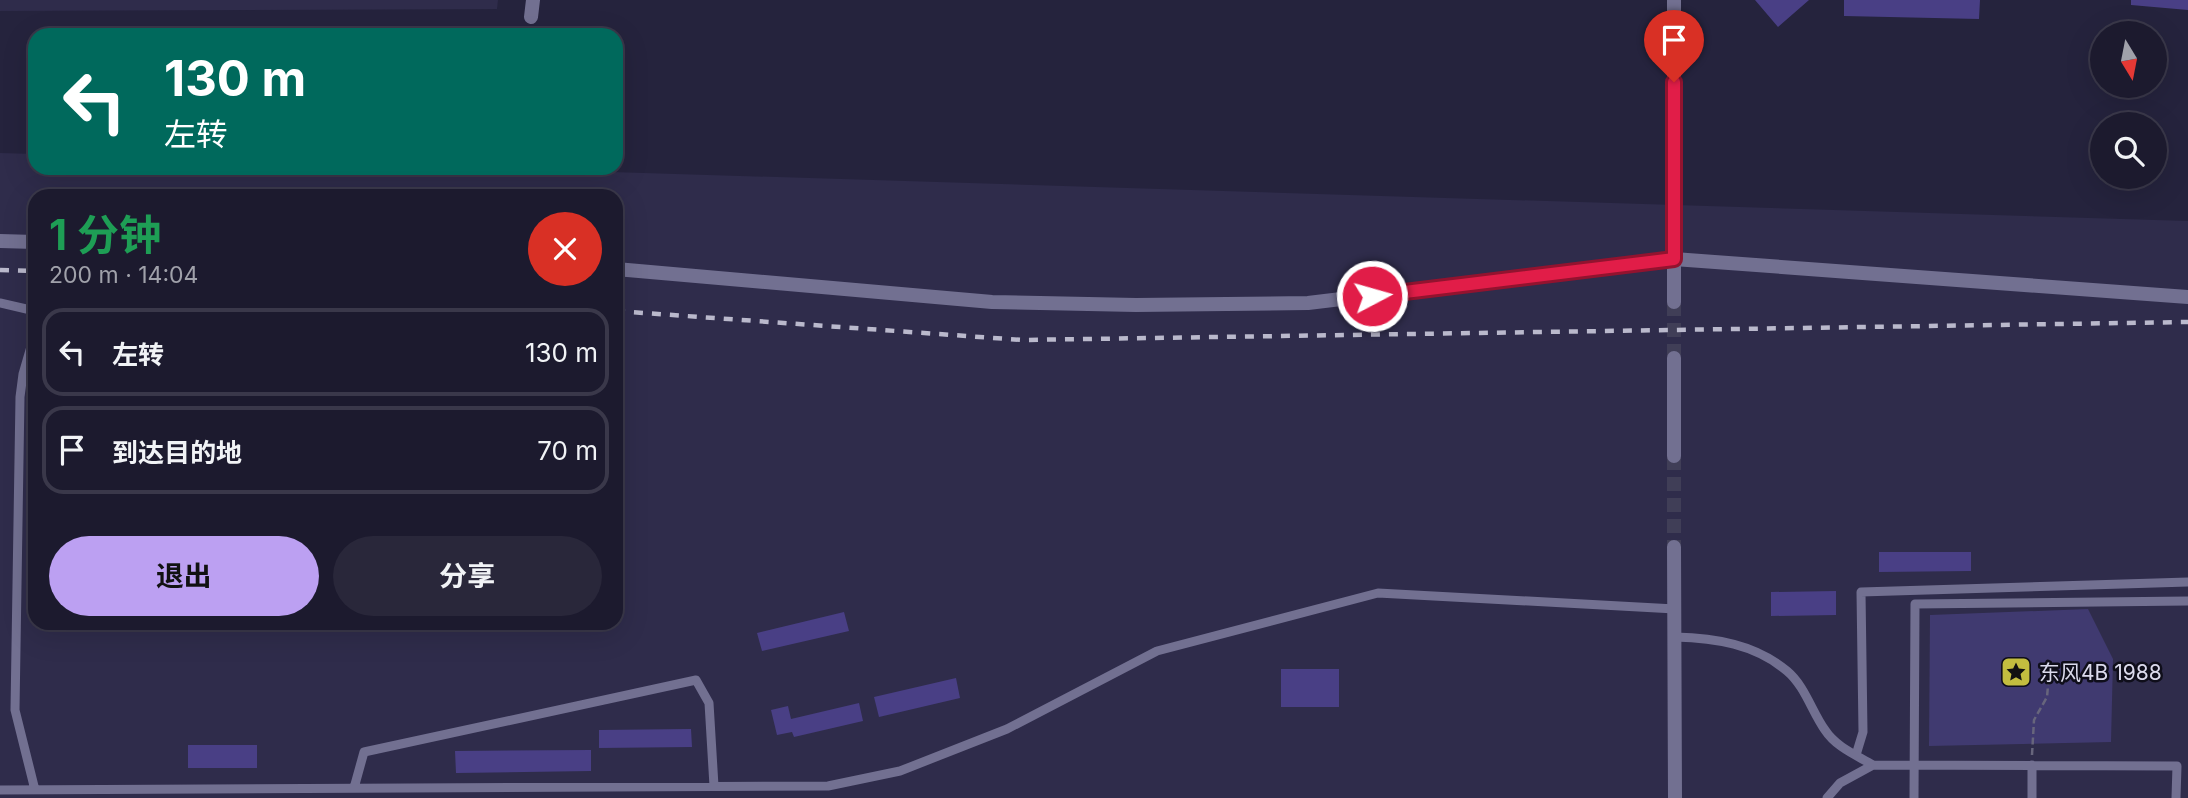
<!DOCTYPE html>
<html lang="zh">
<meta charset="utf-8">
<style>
body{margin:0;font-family:Inter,"Noto Sans SC",sans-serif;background:#29273a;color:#f1f3f6;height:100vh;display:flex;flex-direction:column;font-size:26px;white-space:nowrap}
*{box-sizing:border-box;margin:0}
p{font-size:23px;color:#a0a1aa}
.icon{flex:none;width:38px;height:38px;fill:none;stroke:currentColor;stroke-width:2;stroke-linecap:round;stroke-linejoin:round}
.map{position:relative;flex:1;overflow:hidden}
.side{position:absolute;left:28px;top:189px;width:595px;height:441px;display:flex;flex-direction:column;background:#1c1a2e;border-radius:21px;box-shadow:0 7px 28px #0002,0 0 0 2px #3a384a}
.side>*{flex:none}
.top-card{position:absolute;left:28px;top:28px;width:595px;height:147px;border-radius:21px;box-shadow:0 7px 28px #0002,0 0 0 2px #3a384a;background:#00695c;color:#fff;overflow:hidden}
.needle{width:46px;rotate:170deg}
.fabs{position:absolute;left:2090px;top:21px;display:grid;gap:14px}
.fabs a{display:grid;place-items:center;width:77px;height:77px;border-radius:50%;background:#1c1a2e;box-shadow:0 7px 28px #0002,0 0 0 2px #3a384a;font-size:35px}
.pin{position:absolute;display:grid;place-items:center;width:60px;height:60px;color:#fff;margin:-72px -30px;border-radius:50% 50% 50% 0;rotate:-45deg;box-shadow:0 0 7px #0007}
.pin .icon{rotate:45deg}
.me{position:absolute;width:77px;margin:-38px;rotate:84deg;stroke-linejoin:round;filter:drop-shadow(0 0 5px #0008)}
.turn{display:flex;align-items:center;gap:24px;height:147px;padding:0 21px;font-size:32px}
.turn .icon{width:91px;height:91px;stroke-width:2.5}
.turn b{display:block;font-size:49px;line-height:60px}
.round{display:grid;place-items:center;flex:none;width:74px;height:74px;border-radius:37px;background:#29273a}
.overview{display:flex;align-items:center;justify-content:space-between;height:119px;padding:0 21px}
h1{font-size:42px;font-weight:700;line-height:52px;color:#1e9e55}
.cta{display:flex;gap:14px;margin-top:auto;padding:14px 21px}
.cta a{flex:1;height:80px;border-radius:42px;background:#bca0f2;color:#111;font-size:28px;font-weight:700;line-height:80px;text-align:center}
.cta a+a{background:#29273a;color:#f1f3f6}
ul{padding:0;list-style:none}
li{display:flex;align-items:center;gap:21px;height:88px;margin:0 14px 10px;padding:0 7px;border:4px solid #3a384a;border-radius:21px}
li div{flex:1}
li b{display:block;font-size:26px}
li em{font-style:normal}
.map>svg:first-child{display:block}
.built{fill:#2f2c4b;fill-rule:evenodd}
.green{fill:#403a70}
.building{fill:#493f85}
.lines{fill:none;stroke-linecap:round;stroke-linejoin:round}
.tertiary-tunnel{stroke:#403e57;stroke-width:14;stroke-dasharray:14 7;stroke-linecap:butt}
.path{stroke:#67657c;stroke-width:2.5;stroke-dasharray:7 3.5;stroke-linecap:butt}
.service{stroke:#727091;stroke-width:9}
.minor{stroke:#727091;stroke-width:14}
.tertiary{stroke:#727091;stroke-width:14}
.rail{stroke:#bab9cc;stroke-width:4.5;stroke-dasharray:9 9;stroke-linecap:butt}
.route-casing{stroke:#92132f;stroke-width:18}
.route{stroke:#e11d48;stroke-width:12}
.labels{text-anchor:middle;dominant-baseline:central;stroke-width:5;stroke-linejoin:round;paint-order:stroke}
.poi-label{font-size:21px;fill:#dbdaec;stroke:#0f0e1a;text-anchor:start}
</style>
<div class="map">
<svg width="2188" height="798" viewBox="0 0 2188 798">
<rect width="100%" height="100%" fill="#25233d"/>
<path class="built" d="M0,0h498l-1,9 -497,2z
M0,153l35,1v14h451l1702,53v577h-2188zM35,196h581v427h-581z"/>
<path class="green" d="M2088,609l25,50 -2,83 -182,4 1,-131z"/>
<path class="building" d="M1755,0h54l-31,27z
M1844,0h136l-1,19 -135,-3z
M2131,0h57v10l-57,-5z
M1879,552h92v19l-92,1z
M1836,591v24l-65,1v-24z
M844,612l5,19 -87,20 -5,-18z
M391,623h30v1l-28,6z
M1281,669h58v38h-58z
M956,678l4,20 -81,19 -5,-20z
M859,703l4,18 -69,16 -2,-5 -15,3 -6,-25 17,-4 3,13z
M691,729l1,18 -93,1v-18z
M188,745h69v23h-69z
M591,750v21l-135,2 -1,-22z"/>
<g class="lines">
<path class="tertiary-tunnel" d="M1674,302v56
M1674,456v91"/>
<path class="path" d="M2032,755l2,-35 13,-23 2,-22"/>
<path class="service" d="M0,303l35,8
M35,333l-12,41 -3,23 -5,313 20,80
M1675,637c40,1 80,7 112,34 18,15 25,41 38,59 11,17 31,25 48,35l-33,18 -13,15
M1856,755l7,-23 -2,-140 327,-10
M1873,765l304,1 -1,32
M2032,765v33
M354,788l10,-36 332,-72 13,23 5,83
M0,790l828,-4 72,-15 107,-42 150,-78 221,-58 297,16
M1914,798l1,-194 273,-3"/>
<path class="minor" d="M531,17l2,-17
M1674,259l514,38"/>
<path class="tertiary" d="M1674,0v302
M0,241l35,1
M616,269l376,33 144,3 172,-2 366,-44
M1674,358v98
M1674,547l1,251"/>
<path class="rail" d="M0,270l35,1
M616,311l406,29 1166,-18"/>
</g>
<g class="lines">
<g class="route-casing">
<path id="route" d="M1372,296l302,-37v-177"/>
</g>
<use href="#route" class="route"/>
</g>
<defs>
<g id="sight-square" transform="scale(1.575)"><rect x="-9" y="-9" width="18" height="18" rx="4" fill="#c3bd3f" stroke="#0f0e1a"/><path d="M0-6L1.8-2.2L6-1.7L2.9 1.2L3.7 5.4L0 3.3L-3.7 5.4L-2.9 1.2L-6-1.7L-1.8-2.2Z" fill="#111"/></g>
</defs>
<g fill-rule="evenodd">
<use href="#sight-square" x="2016" y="672"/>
</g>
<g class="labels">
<g class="poi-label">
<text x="2039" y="672">东风4B 1988</text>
</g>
</g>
</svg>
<div class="fabs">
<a><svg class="needle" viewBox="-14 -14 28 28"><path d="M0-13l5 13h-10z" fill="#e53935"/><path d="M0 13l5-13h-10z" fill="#a0a1aa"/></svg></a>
<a><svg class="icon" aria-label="search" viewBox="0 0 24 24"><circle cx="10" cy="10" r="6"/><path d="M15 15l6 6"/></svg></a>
</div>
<div class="pin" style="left:1674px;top:82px;background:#d93025"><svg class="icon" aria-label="arrive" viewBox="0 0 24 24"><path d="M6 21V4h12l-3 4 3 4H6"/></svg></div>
<svg class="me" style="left:1372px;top:296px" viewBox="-20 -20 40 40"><circle r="17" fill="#e11d48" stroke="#fff" stroke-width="3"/><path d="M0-11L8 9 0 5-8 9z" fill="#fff"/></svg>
<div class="top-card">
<div class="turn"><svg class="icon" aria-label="left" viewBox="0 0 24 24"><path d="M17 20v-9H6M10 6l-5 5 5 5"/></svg><div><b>130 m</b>左转</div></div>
</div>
<section class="side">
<div class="overview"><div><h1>1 分钟</h1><p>200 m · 14:04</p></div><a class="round" style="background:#d93025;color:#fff"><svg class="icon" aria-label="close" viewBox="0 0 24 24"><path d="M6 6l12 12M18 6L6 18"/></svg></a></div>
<ul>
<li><svg class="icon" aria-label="left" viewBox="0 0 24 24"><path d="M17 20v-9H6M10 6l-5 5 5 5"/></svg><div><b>左转</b></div><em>130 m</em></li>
<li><svg class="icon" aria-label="arrive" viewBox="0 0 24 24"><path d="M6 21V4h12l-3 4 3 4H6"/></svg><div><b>到达目的地</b></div><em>70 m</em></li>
</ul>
<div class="cta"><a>退出</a><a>分享</a></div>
</section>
</div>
